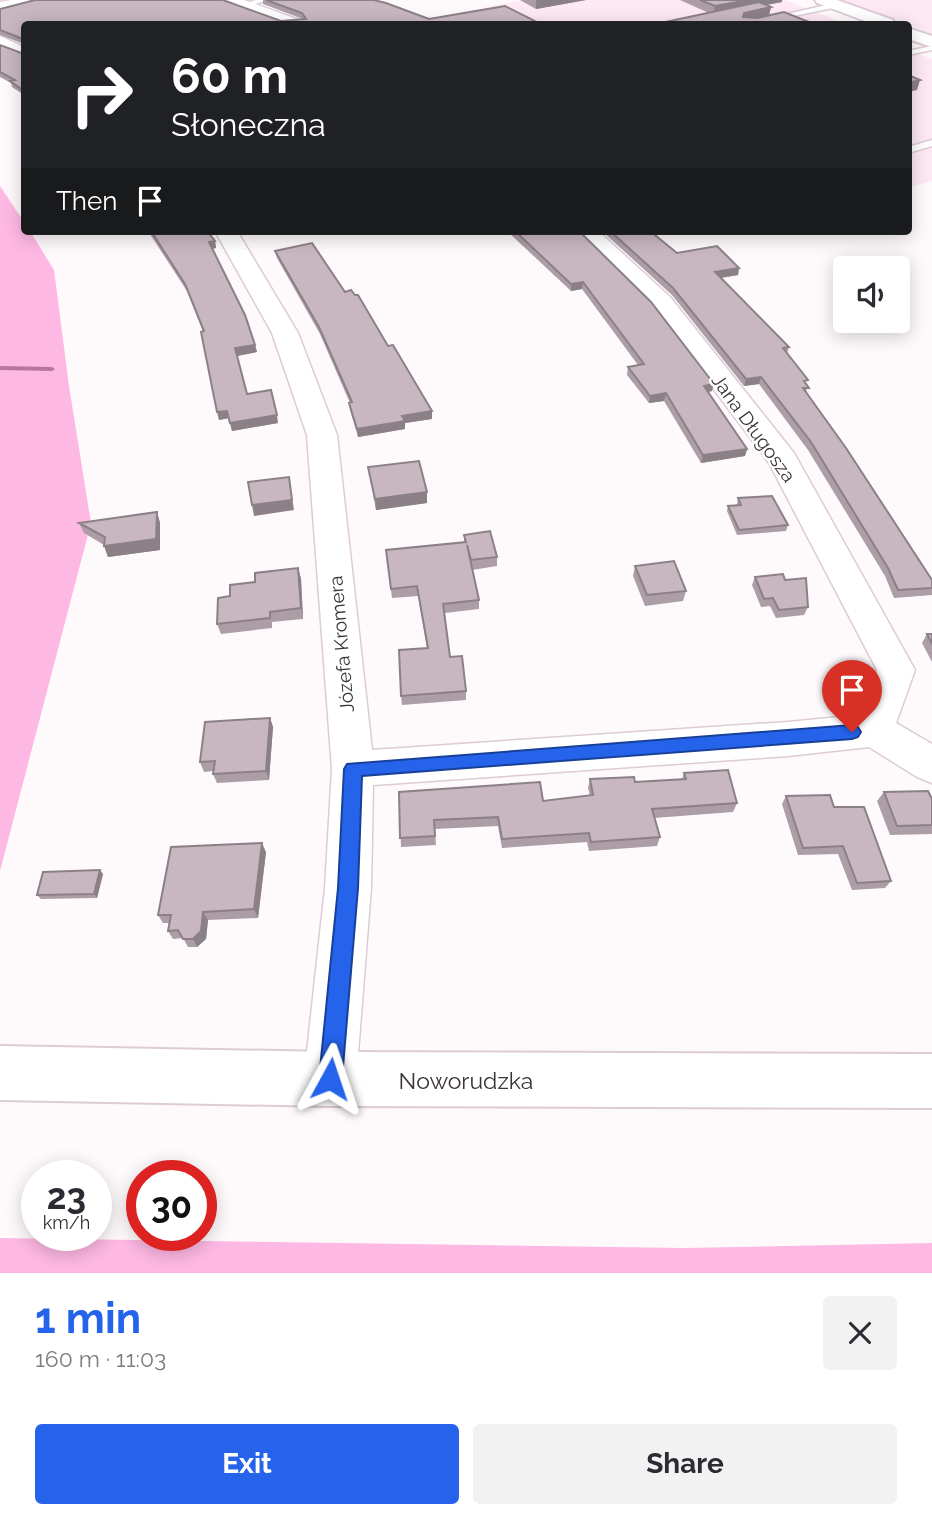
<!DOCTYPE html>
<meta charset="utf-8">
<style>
body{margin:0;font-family:Raleway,sans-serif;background:#f2f2f3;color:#2b2b33;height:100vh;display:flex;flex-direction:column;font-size:26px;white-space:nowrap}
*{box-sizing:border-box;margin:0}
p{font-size:23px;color:#7c7c81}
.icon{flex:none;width:38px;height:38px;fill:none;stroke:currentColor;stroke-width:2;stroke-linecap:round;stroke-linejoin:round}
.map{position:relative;height:1273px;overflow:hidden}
.drawer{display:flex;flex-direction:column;background:#fff;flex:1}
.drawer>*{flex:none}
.guide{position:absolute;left:21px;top:21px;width:891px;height:214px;border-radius:7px;box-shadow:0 4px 18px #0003;background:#202124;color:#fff;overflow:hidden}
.tools{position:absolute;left:833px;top:256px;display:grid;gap:14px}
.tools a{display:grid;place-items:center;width:77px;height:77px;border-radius:7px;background:#fff;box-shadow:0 4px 18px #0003;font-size:35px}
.speed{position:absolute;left:21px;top:1160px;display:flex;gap:14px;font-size:35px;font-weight:700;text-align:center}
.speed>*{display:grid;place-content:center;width:91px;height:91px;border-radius:50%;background:#fff;box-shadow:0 4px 18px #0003;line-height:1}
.speed small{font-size:18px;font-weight:400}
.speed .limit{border:10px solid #d22;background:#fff;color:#111}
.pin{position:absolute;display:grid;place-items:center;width:60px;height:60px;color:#fff;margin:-72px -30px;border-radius:50% 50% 50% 0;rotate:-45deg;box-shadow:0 0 7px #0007}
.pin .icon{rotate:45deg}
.me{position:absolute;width:77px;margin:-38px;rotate:5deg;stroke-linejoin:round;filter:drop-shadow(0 0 5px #0008)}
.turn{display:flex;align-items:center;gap:24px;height:147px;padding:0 35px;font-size:32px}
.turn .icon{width:91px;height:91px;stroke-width:2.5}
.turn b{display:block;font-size:49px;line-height:60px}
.then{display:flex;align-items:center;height:66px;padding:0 35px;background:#0003;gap:14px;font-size:26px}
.round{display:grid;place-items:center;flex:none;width:74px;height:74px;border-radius:7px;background:#f2f2f3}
.headline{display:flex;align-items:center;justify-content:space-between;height:119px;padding:0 35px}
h1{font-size:42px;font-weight:700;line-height:52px;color:#2563eb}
.primary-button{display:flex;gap:14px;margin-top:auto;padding:14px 35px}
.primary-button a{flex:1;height:80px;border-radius:7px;background:#2563eb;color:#fff;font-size:28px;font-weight:700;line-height:80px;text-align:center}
.primary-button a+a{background:#f2f2f3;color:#2b2b33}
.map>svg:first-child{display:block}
.built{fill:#fde8f4}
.green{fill:#feb8e4}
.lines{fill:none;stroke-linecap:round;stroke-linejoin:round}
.stream{fill:#b776a0;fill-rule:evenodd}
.lane-casing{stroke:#ddcbd5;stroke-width:3}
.street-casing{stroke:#ddcbd5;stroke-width:3}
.secondary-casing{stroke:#ddcbd5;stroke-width:4}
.lane{fill:#fff;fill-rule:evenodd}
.street{fill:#fff;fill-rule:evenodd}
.secondary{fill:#fff;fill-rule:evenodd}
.wall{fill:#ac9da6}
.shaded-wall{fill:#8c8087}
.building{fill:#c8b7c1;stroke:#8c8087;stroke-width:2}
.route{fill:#2563eb;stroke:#184099;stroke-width:2}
.labels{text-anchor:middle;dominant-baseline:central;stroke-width:5;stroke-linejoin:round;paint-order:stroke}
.street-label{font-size:19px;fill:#3a3337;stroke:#fff}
.near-street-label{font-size:23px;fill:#3a3337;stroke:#fff}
</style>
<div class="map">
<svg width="932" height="1273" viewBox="0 0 932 1273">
<rect width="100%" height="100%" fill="#fefafc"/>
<path class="built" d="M525,0h260l61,24h-366l-24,-11z
M842,0h90v35l-24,-11z
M908,50l24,9v122l-24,7z"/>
<path class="green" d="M0,186l24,36v9h6l24,39 15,116 22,137 -91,348z
M0,1238l684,10 248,-5v30h-932z"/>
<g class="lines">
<path class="stream" d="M0,366l52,1 3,2 -3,2 -52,-1z"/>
<g class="lane-casing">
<path id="lane" d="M256,0h12l-23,7 -4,-2z
M835,3l3,4 -83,17h-12z
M932,46v4l-24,5v-4z
M932,140v6l-24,7v-6z"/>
</g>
<g class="street-casing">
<path id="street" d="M11,0h27l-2,3 -36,9v-10z
M223,0h21l58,21 2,3h-21l-58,-21z
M0,36l24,11v11l-24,-11z
M215,231h22l61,102 39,102 35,315 416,-28 72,-7 17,-45 -108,-207 -117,-156 -78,-76h24l72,66 124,156 121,217 -19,53 36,21v39l-15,-6 -48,-30 -81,9 -415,29 -2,103 -15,191 -8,18 -18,8 -18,-8 -8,-18 21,-191 7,-119 -25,-334 -35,-102z"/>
</g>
<g class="secondary-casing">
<path id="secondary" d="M815,0h22l56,20 2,4h-22l-56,-21z
M908,28l24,8v11l-24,-8z
M0,1046l330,6 602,2v54l-602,-2 -330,-6z"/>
</g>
<use href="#lane" class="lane"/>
<use href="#street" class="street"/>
<use href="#secondary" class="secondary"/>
</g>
<path class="wall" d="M263,0h111l55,19 110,4 -1,1h-514v71l-12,-8 -1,-4 -11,-6v-32l24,9v-10l-24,-9v-26l281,12 22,-2 -40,-15z
M520,0h66l-50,9z
M680,0h102v2l-16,3 5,2 -2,8 45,9 -105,-11z
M148,231h59l8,10 1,7 -4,1 43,96 2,7 -20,4 10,38 31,29 -46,8 -3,-13 -10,2 -16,-88 -16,-41z
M507,231h72l133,160 -4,1 39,57 -2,7 -44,7 -37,-62 -15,2 -22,-28 1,-8 10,-2 -56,-76 -11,2z
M602,231h48l27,22 62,15 -1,7 -17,3 68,69 -2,7 19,30 1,10 125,186v15l-38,3 -9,-22 -77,-126 -49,-66 -15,2 -72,-91z
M275,251l70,41 43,54 44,65v8l-27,4v6l-47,8 -8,-27 -1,-7h1l-30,-69 -43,-76z
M368,467l59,25v11l-51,7z
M738,498l50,27 -2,6 -49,4 -10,-24 1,-5 9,-1z
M157,512l3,11v27l-52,7 -4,-12 -20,-12 -5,-10z
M464,535l33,22v9l-25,4 7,30v9l-34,4 5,44 16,34v9l-64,5 -1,-9 26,-48 -9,-52 -26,2 -6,-48 78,-8z
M635,566l51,25 -3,10 -38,5 -12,-30z
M298,568l3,11 2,40 -31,3v6l-51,6 -4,-10 38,-42z
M755,577l30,3 23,27 -4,8 -28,3 -6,-12 -9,1 -9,-22z
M927,634h5v28l-10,-19z
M270,718l3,9 -4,53 -52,3 -4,-9v-3l-9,1 -4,-10z
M684,773l53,30 -4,9 -79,6 6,19 -3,9 -68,5 -2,-9 -85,6 -4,-22 -63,3 1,16 -35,2 -2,-55 144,9 47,-5 -2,-8 2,-9 45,3 47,-3z
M884,792l48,7v35l-42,1 -13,-34z
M786,796l48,11 57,74 -6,7 -33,2 -14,-36 -40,1 -16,-51z
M266,852l-8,66 -50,2 -2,19 -9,8h-9l-5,-9 -10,1 -5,-8 1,-8h-6l-5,-8z
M103,874l-6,24 -56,1 -4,-4z"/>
<path class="shaded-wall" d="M536,0h50l-50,9z
M749,0h33v2l-69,13 2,-9z
M771,7l-2,8 -27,6 2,-8z
M920,80l-3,10 -9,2v-9z
M215,241l1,7 -6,1 -1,-7z
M739,268l-1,7 -25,4 2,-7z
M583,282l-1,7 -11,2v-7z
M255,345l2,7 -20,4 -2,-8z
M761,377l-2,7 -15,2 2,-7z
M714,384l-2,7 -10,2 2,-7z
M666,393l-2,8 -15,2 1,-7z
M227,411l2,7 -10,2 -2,-8z
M432,411v8l-27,4v6l-47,8 -1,-8 45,-13z
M277,415l1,8 -46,8 -2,-8z
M747,449l-2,7 -44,7 2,-8z
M289,477l5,33 -40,6 -2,-11z
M427,492v11l-51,7 -1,-11z
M157,512l3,11v27l-52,7 -4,-11z
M298,568l3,11 2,40 -2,-11z
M270,718l3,9 -4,53 -3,-9z
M262,843l4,9 -8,66 -4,-9z
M100,870l3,4 -6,24 -3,-4z
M203,912l5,8 -2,19 -9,8 -4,-8z"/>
<path class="building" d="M35,0h188l58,21 25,-2 -4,-6 -36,-13h108l12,3 43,16 76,-13 34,17 -5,1h-510v67l-14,-10 5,-1 -15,-8v-27l24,9 -1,-15 -23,-9v-21z
M700,0h49l-34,6z
M759,2l12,5 -27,6 -1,4 14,1 27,-6 30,12h-158z
M908,75l12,5 -12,3z
M151,231h56l8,10 -6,1 36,73 10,30 -20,3 12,46 24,-4 6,25 -47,8 -3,-12 -10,1 -16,-80 3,-1 -19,-47z
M515,231h64l72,71 63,82 -10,2 43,63 -44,6 -37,-62 -16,3 -22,-29 16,-3 -61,-82 -12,2z
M610,231h40l27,22 40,-7 22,22 -24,4 74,75 -6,1 25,32 -4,1 5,7h-6l43,60 86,132v8l-34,2 -10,-22 -77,-126 -50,-65 -15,2 -73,-91z
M312,243l33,49 6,-2 4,5h3l30,51 5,-1 39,66 -30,5 3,5 -48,8 -8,-26 3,-1 -33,-75 -44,-76z
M419,461l8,31 -52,7 -7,-32z
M289,477l3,23 -40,5 -4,-23z
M772,496l16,29 -49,5 -11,-24 13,-1 -3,-7z
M157,512l-1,27 -52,7 1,-9 -26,-14z
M490,531l7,26 -26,3 -4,-15 12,55 -36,4 7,53 12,-1 4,35 -65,5 -2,-46 29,-2 -11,-62 -26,3 -5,-39 80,-8 -2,-7z
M674,561l12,30 -39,4 -12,-29z
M298,568l3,40 -31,4v6l-53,6 1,-26 12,-2v-11l25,-3v-9z
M783,574l2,6 21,-2 2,29 -29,3 -6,-12 -9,1 -9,-22z
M927,634h5v10z
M270,718l-4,53 -53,3 2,-13 -15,1 5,-40z
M728,770l9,33 -85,6 8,28 -69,5 -2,-9 -87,6 -4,-22 -64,3 1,16 -35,2 -1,-46 141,-10 3,19 50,-6 -3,-16 44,-2 1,5 51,-3 -2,-6z
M928,791l4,8v26l-35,1 -13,-34z
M830,795l4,12h30l27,74 -34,2 -14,-37 -40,2 -17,-52z
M262,843l-8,66 -51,3 -2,19 -8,8h-10l-5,-9 -10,1 3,-16h-13l13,-68z
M100,870l-6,24 -57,1 6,-23z"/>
<path class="route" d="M852,725l6,2 3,5 -3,5 -6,2 -490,37 -4,112 -16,191 -4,8 -8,3 -8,-3 -3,-8 19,-191 6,-119 3,-5z"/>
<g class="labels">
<g class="street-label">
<text transform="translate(754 428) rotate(54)">Jana Długosza</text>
<text transform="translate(341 644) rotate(-95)">Józefa Kromera</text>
</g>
<g class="near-street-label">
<text x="466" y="1080">Noworudzka</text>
</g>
</g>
</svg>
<div class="tools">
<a><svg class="icon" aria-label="sound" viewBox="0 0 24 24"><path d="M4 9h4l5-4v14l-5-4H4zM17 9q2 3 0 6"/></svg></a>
</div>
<div class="speed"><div>23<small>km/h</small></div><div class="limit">30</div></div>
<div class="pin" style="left:852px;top:732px;background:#d93025"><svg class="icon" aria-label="arrive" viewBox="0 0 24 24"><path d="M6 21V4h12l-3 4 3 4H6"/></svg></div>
<svg class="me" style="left:330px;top:1079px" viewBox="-20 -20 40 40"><path d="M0-17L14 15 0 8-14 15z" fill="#2563eb" stroke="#fff" stroke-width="4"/></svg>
<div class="guide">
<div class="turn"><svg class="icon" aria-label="right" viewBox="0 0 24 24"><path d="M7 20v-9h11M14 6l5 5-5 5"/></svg><div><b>60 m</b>Słoneczna</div></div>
<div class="then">Then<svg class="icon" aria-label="arrive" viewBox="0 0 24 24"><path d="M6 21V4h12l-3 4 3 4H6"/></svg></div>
</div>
</div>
<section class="drawer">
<div class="headline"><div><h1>1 min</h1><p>160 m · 11:03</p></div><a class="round"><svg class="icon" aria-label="close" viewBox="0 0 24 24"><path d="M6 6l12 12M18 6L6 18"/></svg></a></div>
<div class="primary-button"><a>Exit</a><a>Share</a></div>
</section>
